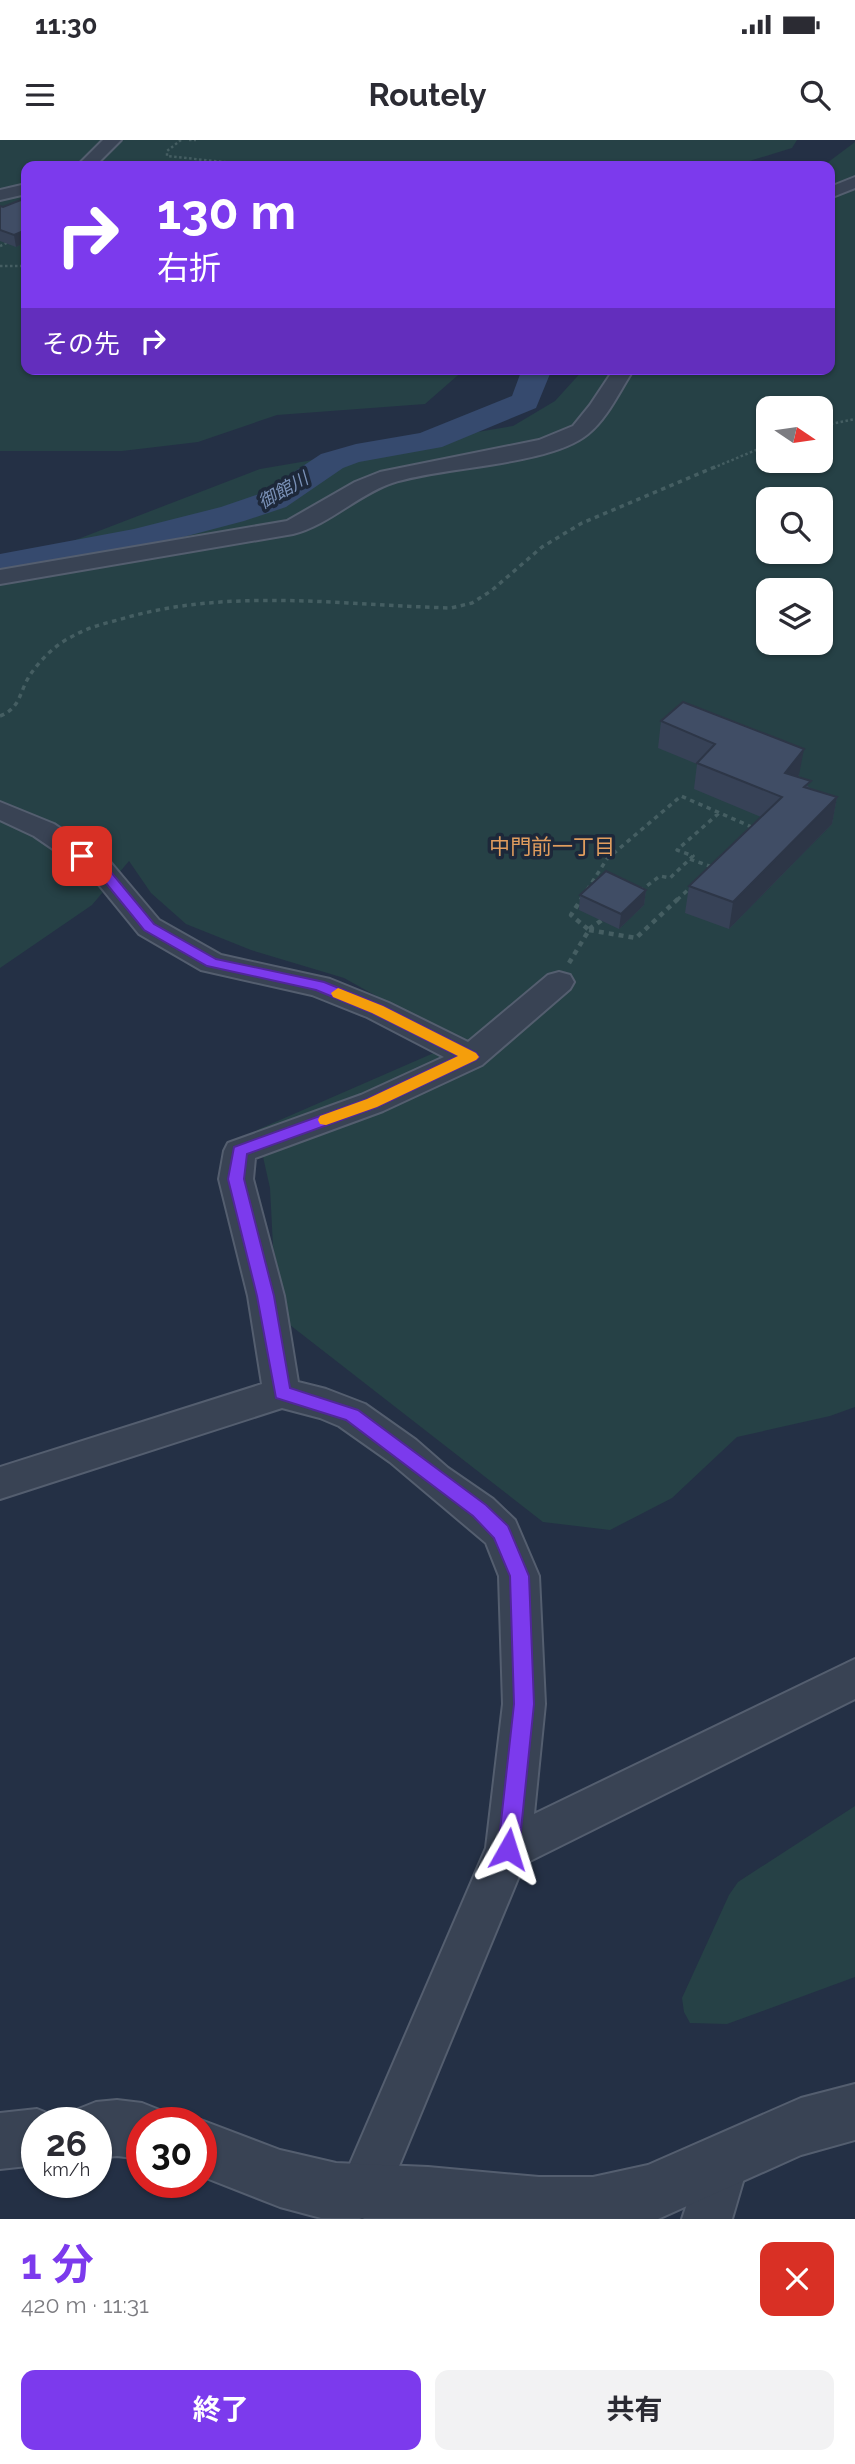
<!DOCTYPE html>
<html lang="ja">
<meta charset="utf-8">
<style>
body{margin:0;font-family:Raleway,"Noto Sans JP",sans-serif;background:#f2f2f3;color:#2b2b33;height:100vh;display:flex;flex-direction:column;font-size:26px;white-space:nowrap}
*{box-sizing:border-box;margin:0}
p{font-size:23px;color:#7c7c81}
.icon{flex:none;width:38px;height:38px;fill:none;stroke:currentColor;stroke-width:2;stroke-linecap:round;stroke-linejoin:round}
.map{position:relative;height:2079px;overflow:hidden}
.details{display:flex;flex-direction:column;background:#fff;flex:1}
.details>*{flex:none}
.top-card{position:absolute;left:21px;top:21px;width:814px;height:214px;border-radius:14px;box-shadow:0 2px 5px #0004;background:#7c3aed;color:#fff;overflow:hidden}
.needle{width:46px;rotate:103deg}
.tools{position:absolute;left:756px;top:256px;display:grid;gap:14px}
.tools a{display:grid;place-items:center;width:77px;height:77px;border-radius:14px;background:#fff;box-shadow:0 2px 5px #0004;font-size:35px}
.speed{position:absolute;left:21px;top:1967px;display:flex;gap:14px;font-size:35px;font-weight:700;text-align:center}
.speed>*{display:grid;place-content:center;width:91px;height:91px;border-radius:50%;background:#fff;box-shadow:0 2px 5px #0004;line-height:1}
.speed small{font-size:18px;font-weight:400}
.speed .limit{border:10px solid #d22;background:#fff;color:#111}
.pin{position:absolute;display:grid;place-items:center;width:60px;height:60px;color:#fff;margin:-30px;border-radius:14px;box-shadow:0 4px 10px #0006}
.me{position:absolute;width:77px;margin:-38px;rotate:6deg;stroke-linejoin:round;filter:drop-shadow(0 0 5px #0008)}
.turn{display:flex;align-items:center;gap:24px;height:147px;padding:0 21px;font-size:32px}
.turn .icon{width:91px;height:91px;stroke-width:2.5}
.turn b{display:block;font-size:49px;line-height:60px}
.then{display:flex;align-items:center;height:66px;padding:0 21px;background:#0003;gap:14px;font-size:26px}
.round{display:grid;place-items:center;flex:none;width:74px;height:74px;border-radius:14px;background:#f2f2f3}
.headline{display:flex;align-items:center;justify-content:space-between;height:119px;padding:0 21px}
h1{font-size:42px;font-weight:700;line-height:52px;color:#7c3aed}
.button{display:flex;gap:14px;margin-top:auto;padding:14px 21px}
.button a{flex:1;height:80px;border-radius:14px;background:#7c3aed;color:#fff;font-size:28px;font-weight:700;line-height:80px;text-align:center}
.button a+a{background:#f2f2f3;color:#2b2b33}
.status{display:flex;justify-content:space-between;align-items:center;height:49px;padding:0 35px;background:#fff;direction:ltr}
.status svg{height:19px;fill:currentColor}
header{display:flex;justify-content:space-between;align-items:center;height:91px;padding:0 21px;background:#fff;font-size:32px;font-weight:700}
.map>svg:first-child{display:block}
.green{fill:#264146;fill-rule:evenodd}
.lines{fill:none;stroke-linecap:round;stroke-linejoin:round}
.river{fill:#364a6e;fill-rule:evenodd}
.minor-casing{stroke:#545e6f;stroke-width:4}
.tertiary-casing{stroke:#545e6f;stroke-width:4}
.path-far2{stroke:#455e62;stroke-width:2.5;stroke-dasharray:2.5 2.5;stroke-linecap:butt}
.path-far1{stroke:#455e62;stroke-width:3.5;stroke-dasharray:4.5 4.5;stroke-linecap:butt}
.path{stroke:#455e62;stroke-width:4.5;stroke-dasharray:5 5;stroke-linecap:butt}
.minor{fill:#394354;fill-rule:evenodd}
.tertiary{fill:#394354;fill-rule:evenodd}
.wall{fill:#374257}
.shaded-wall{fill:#2d3647}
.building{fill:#404d65;stroke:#2d3647;stroke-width:2}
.route{fill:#7c3aed;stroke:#51269a;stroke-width:2}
.slow{fill:#f59e0b}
.labels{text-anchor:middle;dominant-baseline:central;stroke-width:7;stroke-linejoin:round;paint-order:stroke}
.far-water-label{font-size:18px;font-style:italic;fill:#7b92b8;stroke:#1d283a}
.neighbourhood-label{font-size:21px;fill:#e19d5e;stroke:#1d283a}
</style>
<div class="status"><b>11:30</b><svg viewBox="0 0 49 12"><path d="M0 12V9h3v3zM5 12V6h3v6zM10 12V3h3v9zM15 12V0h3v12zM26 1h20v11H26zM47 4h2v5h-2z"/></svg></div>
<header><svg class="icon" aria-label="menu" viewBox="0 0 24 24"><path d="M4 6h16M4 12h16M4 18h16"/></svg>Routely<svg class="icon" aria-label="search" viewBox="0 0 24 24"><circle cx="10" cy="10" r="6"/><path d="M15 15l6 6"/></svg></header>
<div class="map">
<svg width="855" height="2079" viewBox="0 0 855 2079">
<rect width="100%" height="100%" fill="#243045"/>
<path class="green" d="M0,0h797l-5,8 -59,18h-707v203h439l-40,35 -148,11 -79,27 -76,9h-122z
M855,2v1265l-25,9 -93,21 -65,61 -62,32 -67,-8 -253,-197 -17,-79 -3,-58 -13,-58 202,-88 -115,-64 -93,-28 -65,-26 -35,-31 -22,-32 -37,44 -92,63v-389l39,-25 221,-85 253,-43 42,-25 29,-32h246v-203h-7zM768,268h53v52h-53zM768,359h53v52h-53zM768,450h53v52h-53z
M855,1666v171l-128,47 -37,-1 -6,-11 -2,-14 47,-103 9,-13z"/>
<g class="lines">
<path class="river" d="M522,229h30l-16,39 -94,39 -83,15 -16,6 -57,39 -42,14 -110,29 -134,24v-20l134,-25 87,-22 41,-14 59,-39 35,-10 64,-11 92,-37z"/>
<g class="minor-casing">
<path id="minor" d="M103,0h18l-26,26h-18z
M855,37v11l-25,10v-11z
M26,44v10l-26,6v-10z
M614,229h20c-14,21 -26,49 -46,65 -39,32 -145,32 -196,49 -35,12 -63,42 -99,51l-293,50v-14l287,-49 68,-39 25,-10 159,-32 34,-14 17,-21z
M0,662l54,22 57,39 48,57 62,35 109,24 59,24 79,39 80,-67 11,-3 11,3 4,7 -4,7 -88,76 -99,46 -128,47 -2,21 31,117 14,86 28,7 39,15 51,36 32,28 45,31 22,21 24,56 6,128 -11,110 321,-155v40l-331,165 -144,348 -18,7 -18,-7 -7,-18 149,-346 17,-144 -4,-128 -13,-33 -96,-81 -51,-36 -19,-8 -38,-10 -282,91v-32l262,-83 -14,-88 -29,-117 5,-28 4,-8 133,-48 83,-38 -77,-40 -55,-22 -111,-25 -62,-36 -48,-59 -57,-39 -34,-16z
M724,1996l17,8 8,17 -17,58h-50l25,-75z"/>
</g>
<g class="tertiary-casing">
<path id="tertiary" d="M855,1944v56l-54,15 -143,64 -337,-1 -41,-11 -79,-31v-53h-7l7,-3 79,30 56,13 92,4 111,10h54l55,-12 153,-67z
M117,1960l25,3 20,8 5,12h-25v36l-25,-3 -21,2v-35h-25l5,-13 20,-8z
M37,1969l20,8 2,6h-22v42l-37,4v-56z"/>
</g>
<path class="path-far2" d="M181,0l-14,11v5l94,10
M189,0h7
M0,106l9,-4
M0,126h26
M821,286l34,-7
M713,328l55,-23"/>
<path class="path-far1" d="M0,576c21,-8 19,-24 30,-41 10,-15 26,-31 43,-39 14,-8 29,-12 45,-16 108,-33 222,-15 333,-12l21,-5 19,-12 51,-44 40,-24 135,-57
M690,719l22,8
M587,750l20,-31 74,-63 73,32
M640,751l20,-15 10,2 23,-22 -16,-6 42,-37
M677,760l14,-13"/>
<path class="path" d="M589,789l16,-11
M589,790l47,8 43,-40
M569,823l20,-33 -18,-15 11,-17"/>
<use href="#minor" class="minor"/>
<use href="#tertiary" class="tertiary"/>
</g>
<path class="wall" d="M26,58v44l-10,5 -16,-6v-35l3,1z
M661,581l138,54 -1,2 12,11 27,9 -5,27 -103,105 -44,-16 4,-27 72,-69 -67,-28 3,-25 -39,-16z
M646,750l-2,15 -25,24 -40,-19 1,-15z"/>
<path class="shaded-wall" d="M26,90v12l-10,5 -2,-12z
M804,609l-5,26 -17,24 3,-26z
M837,657l-5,27 -103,105 4,-27z
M646,750l-2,15 -25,24 2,-15z"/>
<path class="building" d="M26,58v32l-12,5 -14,-5v-24l3,1z
M683,562l121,47 -19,24 26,8 -7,6 33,10 -104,105 -44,-16 93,-89 -85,-34 18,-19 -54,-23z
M606,731l40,19 -25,24 -41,-19z"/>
<path class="route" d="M82,712l24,14 48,58 62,35 108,23 59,24 93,47 3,4 -3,3 -99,47 -130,47 -3,25 30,117 16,92 68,22 128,95 22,21 21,50 5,128 -15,145 -3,8 -8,3 -7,-3 -3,-8 16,-145 -4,-128 -16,-38 -21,-22 -127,-96 -70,-22 -19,-102 -29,-117 6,-32 133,-48 91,-43 -86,-43 -56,-23 -109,-24 -63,-36 -47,-58 -19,-13v-6z"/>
<path class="slow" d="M338,848l45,18 93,47 3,4 -3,3 -99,47 -51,18 -6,-1 -2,-4 2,-4 47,-17 91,-43 -86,-43 -39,-16 -2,-4z"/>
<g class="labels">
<g class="far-water-label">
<text transform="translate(283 350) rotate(-30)">御館川</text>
</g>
<g class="neighbourhood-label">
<text x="552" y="706">中門前一丁目</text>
</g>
</g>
</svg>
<div class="tools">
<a><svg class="needle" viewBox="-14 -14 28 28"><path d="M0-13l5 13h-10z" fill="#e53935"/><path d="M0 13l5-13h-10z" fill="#7c7c81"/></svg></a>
<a><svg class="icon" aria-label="search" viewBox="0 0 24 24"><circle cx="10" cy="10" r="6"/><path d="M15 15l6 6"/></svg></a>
<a><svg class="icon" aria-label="layers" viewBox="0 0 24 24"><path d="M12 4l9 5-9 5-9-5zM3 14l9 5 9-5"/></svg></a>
</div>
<div class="speed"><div>26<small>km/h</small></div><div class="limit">30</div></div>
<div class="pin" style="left:82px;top:716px;background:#d93025"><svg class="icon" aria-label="arrive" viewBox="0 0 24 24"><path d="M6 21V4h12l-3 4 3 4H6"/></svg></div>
<svg class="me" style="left:508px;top:1709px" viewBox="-20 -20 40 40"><path d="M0-17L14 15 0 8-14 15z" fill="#7c3aed" stroke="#fff" stroke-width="4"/></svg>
<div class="top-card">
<div class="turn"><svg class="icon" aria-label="right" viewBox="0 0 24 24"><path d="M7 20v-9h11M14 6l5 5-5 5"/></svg><div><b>130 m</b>右折</div></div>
<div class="then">その先<svg class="icon" aria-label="right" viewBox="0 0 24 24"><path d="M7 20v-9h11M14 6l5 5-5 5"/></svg></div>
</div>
</div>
<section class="details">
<div class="headline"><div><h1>1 分</h1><p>420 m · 11:31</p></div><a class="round" style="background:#d93025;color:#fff"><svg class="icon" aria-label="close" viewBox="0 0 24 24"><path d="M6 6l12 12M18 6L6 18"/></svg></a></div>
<div class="button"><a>終了</a><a>共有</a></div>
</section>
